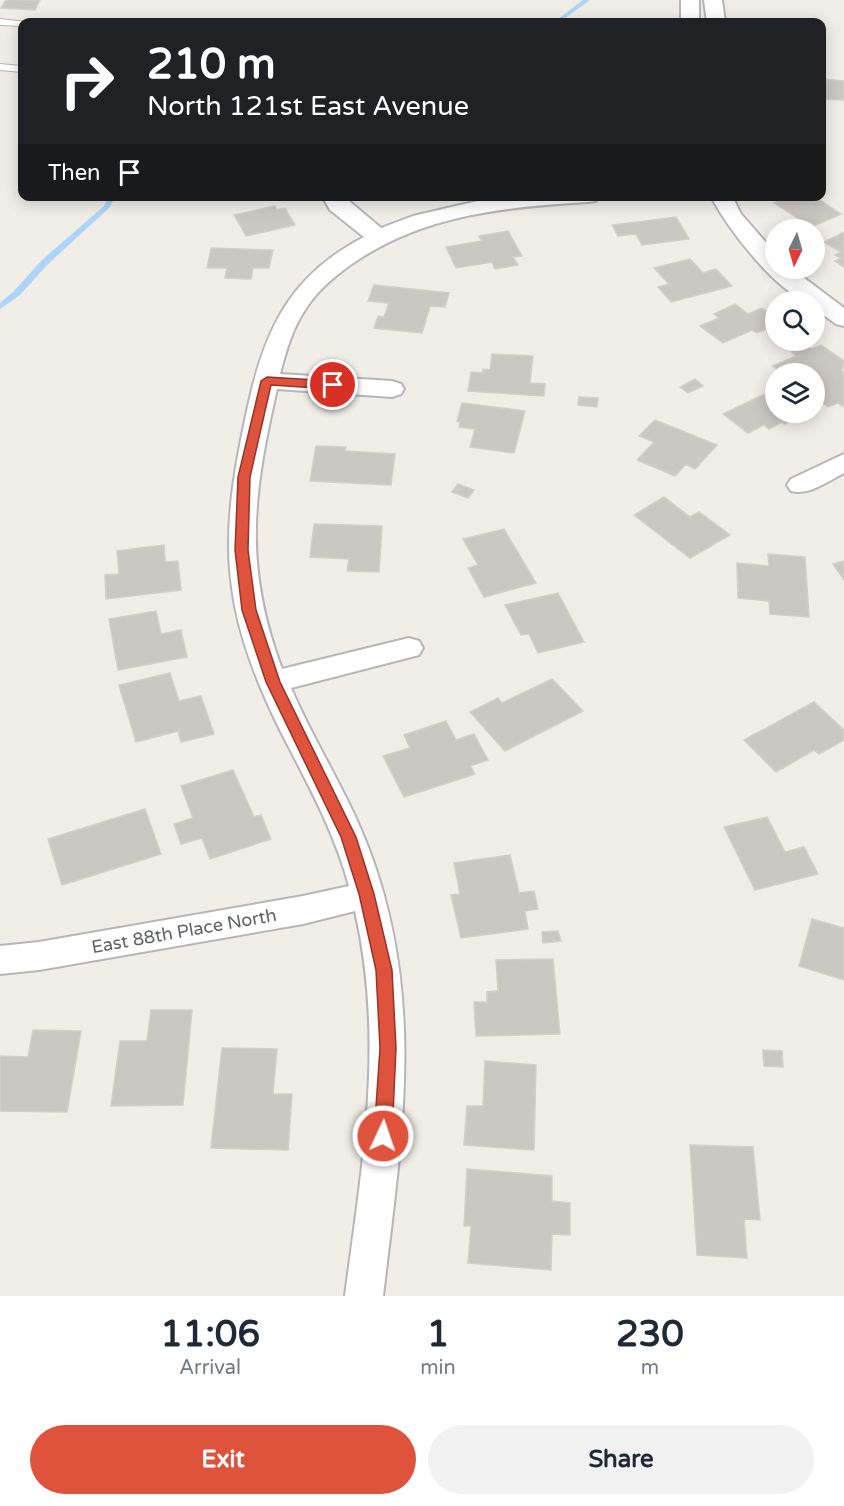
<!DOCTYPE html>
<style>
body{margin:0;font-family:"Varela Round",sans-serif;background:#f2f2f3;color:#1f2937;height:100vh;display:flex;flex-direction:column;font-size:22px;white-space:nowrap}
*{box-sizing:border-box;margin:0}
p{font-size:20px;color:#747a83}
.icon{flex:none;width:33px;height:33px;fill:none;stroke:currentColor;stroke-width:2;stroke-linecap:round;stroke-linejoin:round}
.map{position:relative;height:1296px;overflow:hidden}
.panel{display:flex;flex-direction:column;background:#fff;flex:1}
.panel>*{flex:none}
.top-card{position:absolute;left:18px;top:18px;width:808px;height:183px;border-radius:12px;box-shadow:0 3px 15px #0003;background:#202124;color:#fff;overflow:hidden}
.needle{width:39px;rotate:185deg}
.tools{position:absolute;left:765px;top:219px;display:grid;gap:12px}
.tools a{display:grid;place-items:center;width:60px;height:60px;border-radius:50%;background:#fff;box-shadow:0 3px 15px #0003;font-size:30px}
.pin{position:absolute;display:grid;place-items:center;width:51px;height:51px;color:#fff;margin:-26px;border:3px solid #fff;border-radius:50%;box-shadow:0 2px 6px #0007}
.me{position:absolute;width:66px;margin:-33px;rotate:3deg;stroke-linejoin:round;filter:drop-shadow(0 0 4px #0008)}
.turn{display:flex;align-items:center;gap:21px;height:126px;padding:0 30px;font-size:27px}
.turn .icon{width:78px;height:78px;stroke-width:2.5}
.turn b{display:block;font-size:42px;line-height:51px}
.then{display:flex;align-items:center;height:57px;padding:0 30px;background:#0003;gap:12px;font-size:22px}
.eta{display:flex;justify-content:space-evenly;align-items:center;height:102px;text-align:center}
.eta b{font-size:36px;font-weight:700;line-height:42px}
.primary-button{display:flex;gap:12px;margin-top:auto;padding:12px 30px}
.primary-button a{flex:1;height:69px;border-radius:36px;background:#df533d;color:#fff;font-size:24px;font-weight:700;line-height:69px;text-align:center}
.primary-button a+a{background:#f2f2f3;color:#1f2937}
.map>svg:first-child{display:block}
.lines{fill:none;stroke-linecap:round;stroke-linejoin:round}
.stream{fill:#add4fa;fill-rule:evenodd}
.building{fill:#cbc8c4;stroke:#d4d0c6;stroke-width:1.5}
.service-casing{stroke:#b4b6bb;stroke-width:2}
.minor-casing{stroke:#b4b6bb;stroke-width:4}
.service{fill:#fff;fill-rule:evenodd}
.minor{fill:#fff;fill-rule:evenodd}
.route{fill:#df533d;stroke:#913628;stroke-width:1.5}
.labels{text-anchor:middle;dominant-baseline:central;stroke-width:4.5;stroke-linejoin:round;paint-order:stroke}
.street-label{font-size:18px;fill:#5e6166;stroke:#fff}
</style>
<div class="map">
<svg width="844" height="1296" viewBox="0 0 844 1296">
<rect width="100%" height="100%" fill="#f0eee7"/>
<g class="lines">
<path class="stream" d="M583,0h7l-30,22h-6z
M109,196h7l-7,12 -62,57 -27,30 -20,14v-6l14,-12 27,-30 63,-55z"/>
</g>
<path class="building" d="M6,0h34l-5,10 -34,-2z
M770,20l44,1v1h-44z
M822,79l22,2v19l-22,-1z
M790,196h24l27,18 -30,13 -37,-24z
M275,206l2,4 8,-2 10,17 -49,11 -12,-21z
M676,217l13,22 -47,6 -6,-11 -18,2 -6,-11z
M508,231l14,25 -9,1 5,8 -23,4 -3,-7 -36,6 -10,-21 36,-6 -3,-5z
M844,232v35l-9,-6 6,-3 -6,-3 6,-3 -17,-10z
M211,248l62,2 -4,18h-16l-2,11 -26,-1 2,-10h-20z
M690,259l13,14 13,-4 16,17 -61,16 -13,-15 11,-3 -15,-16z
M374,285l75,8 -4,14 -15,-1 -8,27 -48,-5 4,-12 6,1 5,-14 -21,-2z
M735,304l13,10 14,-6 14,10v7l-19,8 -5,-3 -29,13 -23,-17 19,-8 -5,-4z
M796,342l16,7 9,-4 23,16 -2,10 2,2v34l-6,-4 -10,4 -14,-10 5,-3 -5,-4v-16h-31l-10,-8 23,-10 -10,-10z
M492,354l41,2 -3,27 15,1 -1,12 -76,-5 3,-19 12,1v-4l7,1z
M695,379l8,7 -15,7 -8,-6z
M771,391l5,3v18l27,2 -19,10 -2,-2 -13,7 -5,-4 -16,8 -25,-19z
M579,397l19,1 -1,9 -19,-2z
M462,403l63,8 -11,42 -44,-6 5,-18 -16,-2 1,-5 -3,-1z
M655,420l62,25 -22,24 -9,-5 -11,12 -38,-16 17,-18 -15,-6z
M316,446l30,1 -1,4 50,3 -4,31 -81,-4z
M458,484l16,6 -6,8 -16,-6z
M664,497l26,20 9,-5 31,23 -40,23 -56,-43z
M314,524l68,2 -3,46 -32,-1 2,-12 -39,-2z
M504,529l32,54 -52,14 -16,-29 10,-3 -15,-26z
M164,545l1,17 13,-1 3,29 -75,9 -1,-24 14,-1 -2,-23z
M768,554l37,3 4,60 -39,-3 -1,-13 -31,-3 -1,-35 32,3z
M844,561v19l-11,-16z
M558,593l26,49 -46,11 -9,-19 -8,1 -16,-30z
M156,611l5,23 20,-4 6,27 -69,13 -9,-51z
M170,673l9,28 22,-5 13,38 -33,8 -3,-11 -42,11 -17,-57z
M552,679l31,32 -78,40 -35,-39 28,-14 4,5z
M814,702l30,28v10l-25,14 -5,-4 -38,22 -32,-32z
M446,721l10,19 18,-6 14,26 -18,6 5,8 -71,23 -21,-41 27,-8 -6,-13z
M233,770l21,47 7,-2 10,24 -61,20 -8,-21 -21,6 -7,-20 19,-6 -12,-32z
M145,809l16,45 -99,31 -14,-46z
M767,817l18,35 19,-5 14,27 -63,16 -31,-63z
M510,855l9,38 15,-2 4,18 -13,2 3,18 -67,9 -10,-43 9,-1 -6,-31z
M812,919l32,9v52l-45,-14z
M558,931l3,10 -18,2 -1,-11z
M553,959l7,75 -84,2 -2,-34h13v-10l11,-1 -2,-31z
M151,1010h41l-9,95 -72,1 9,-65h27z
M33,1030l48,1 -14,81 -67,-1v-55l28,1z
M222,1048l55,1 -4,45h19l-4,56 -77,-2z
M763,1050l19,1 1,16 -19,-1z
M485,1061l51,4 -2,85 -70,-5 3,-39h16z
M690,1145l63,2 7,73 -16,-1 3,39 -50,-3z
M467,1169l85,7v25l18,2v32l-18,-1 -1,36 -83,-7 3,-37h-7z"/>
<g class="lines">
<g class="service-casing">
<path id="service" d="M0,19l26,3h-4v4l-22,-1z
M0,64l22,2v6l-22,-2z"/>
</g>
<g class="minor-casing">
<path id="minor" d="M681,0h18v22h-18z
M704,0h18l3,22h-18z
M322,196h21l38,32 32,-12 73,-17 112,-3 -2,5 -8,1c-85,5 -168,13 -239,64 -15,11 -31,24 -42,41 -14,19 -21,44 -27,67l112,7 9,3 3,5 -3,5 -9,3 -115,-8c-24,105 -34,176 5,280l127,-31 10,3 4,7 -4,7 -128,33c24,56 58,107 79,164 56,150 31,290 13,444h-38c17,-130 40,-254 10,-385l-52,13 -264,46 -39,4v-28l39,-4 264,-46 46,-10c-15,-56 -44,-107 -70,-158 -61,-125 -60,-193 -30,-326 17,-77 44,-128 115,-165l-34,-27z
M711,196h21l9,18 35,40v14h15l53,40v18l-8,-2 -22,-16v-6c-31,0 -90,-78 -103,-106z
M844,454v19c-16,8 -35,23 -53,18l-4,-6 4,-6z"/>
</g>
<use href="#service" class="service"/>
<use href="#minor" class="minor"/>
</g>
<path class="route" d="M267,377l66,4 6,4 -6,4 -62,-4 -21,92 -2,73 8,60 24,72 76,155 18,57 18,76 4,78 -4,88 -3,6 -6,2 -6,-2 -3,-6 6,-88 -4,-78 -17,-76 -18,-57 -75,-155 -24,-72 -7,-60 3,-73 23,-96z"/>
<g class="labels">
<g class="street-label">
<text transform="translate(184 931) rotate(-10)">East 88th Place North</text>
</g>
</g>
</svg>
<div class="tools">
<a><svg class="needle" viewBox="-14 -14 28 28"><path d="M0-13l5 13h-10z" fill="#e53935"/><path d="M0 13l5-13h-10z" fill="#747a83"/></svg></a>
<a><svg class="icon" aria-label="search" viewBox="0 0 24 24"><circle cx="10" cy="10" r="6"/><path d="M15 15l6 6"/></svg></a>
<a><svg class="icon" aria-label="layers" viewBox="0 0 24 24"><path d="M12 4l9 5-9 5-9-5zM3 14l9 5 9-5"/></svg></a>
</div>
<div class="pin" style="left:333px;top:385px;background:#d93025"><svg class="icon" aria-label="arrive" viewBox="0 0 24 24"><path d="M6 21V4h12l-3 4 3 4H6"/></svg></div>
<svg class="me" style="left:383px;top:1136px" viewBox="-20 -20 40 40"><circle r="17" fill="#df533d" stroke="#fff" stroke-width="3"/><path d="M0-11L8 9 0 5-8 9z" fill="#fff"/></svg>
<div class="top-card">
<div class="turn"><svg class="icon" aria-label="right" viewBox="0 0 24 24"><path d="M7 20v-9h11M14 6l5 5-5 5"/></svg><div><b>210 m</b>North 121st East Avenue</div></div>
<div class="then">Then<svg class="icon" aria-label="arrive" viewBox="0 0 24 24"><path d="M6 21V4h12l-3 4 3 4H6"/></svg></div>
</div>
</div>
<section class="panel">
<div class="eta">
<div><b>11:06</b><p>Arrival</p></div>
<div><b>1</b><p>min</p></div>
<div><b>230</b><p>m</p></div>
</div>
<div class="primary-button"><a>Exit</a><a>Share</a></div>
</section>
